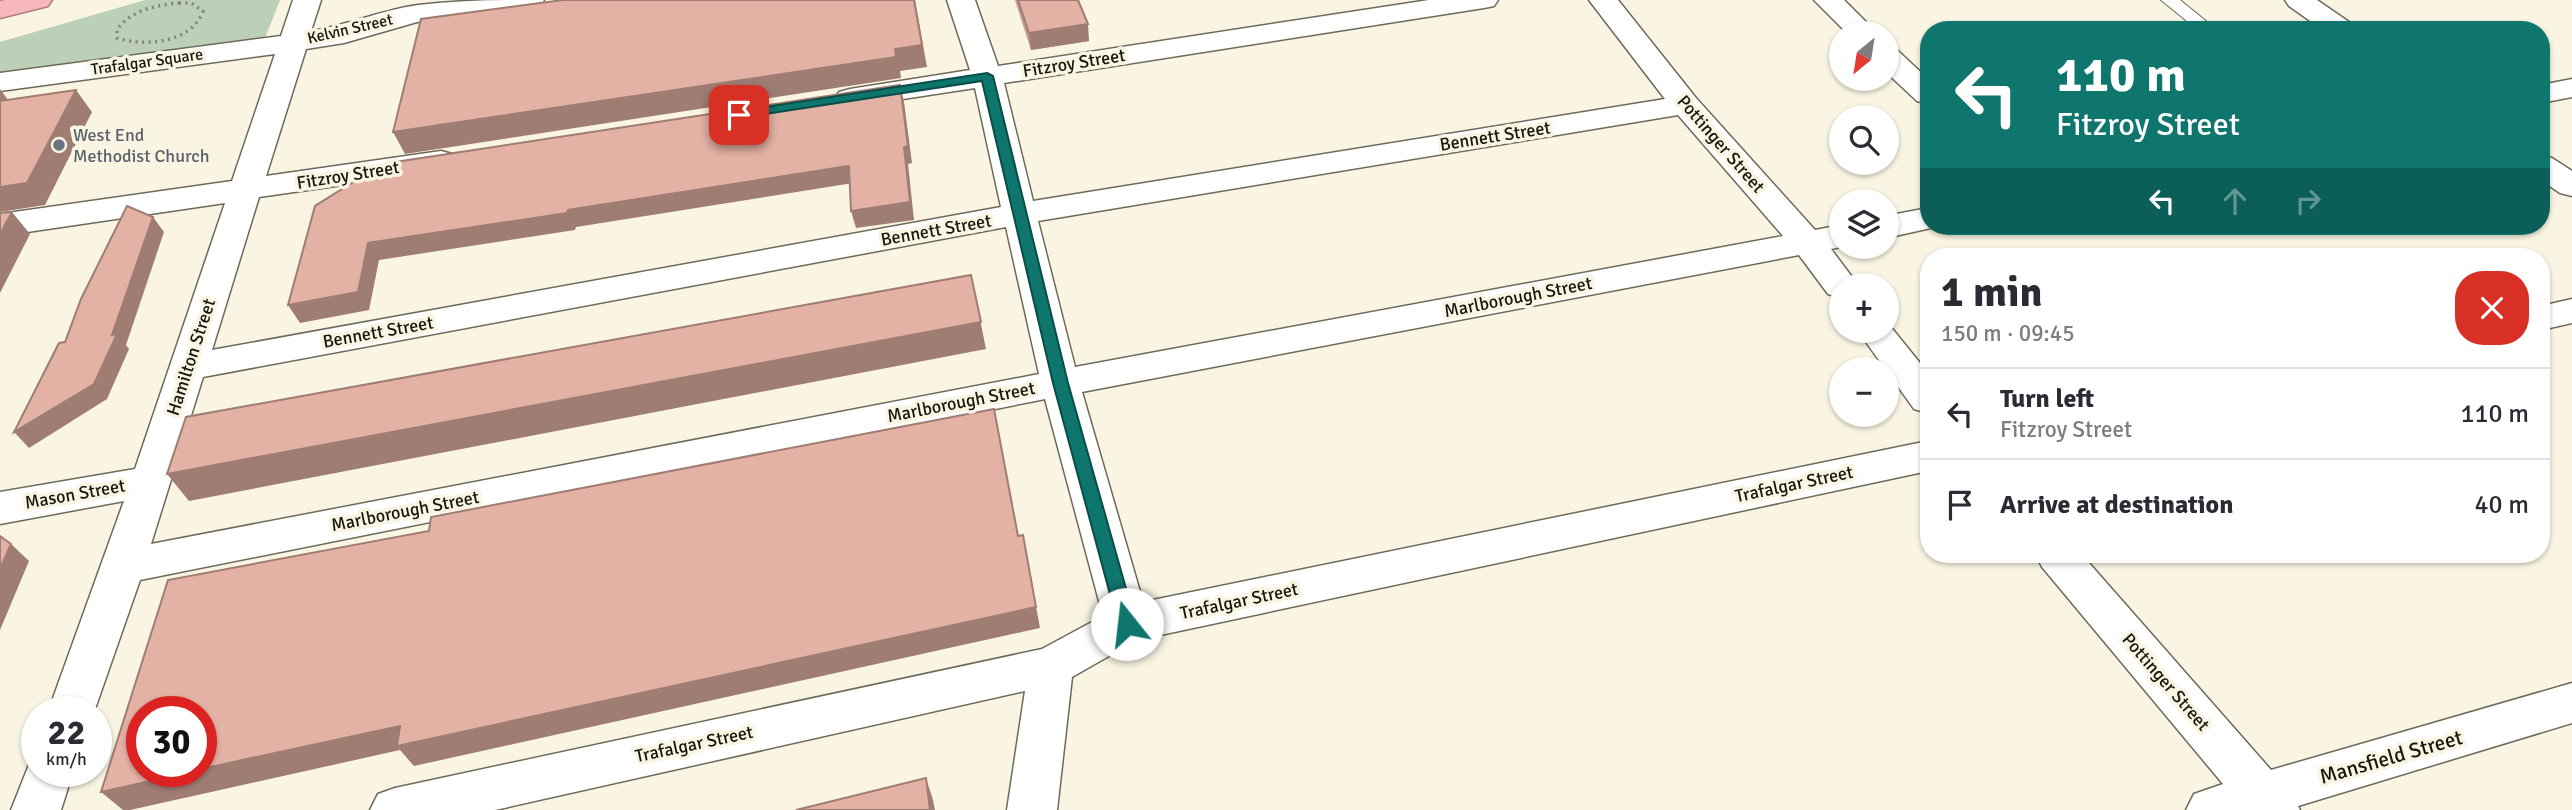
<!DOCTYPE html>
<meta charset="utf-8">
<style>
body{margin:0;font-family:Signika,sans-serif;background:#f2f2f3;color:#2b2b33;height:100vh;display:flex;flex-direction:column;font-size:26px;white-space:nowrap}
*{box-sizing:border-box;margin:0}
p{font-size:23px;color:#7c7c81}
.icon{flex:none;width:38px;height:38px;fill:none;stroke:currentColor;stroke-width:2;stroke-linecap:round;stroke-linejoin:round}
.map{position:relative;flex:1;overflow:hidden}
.details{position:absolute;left:1920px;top:248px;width:630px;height:315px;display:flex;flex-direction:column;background:#fff;border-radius:28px;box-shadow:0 2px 5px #0004}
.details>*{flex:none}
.hud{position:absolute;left:1920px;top:21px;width:630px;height:214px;border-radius:28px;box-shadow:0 2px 5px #0004;background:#0f766e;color:#fff;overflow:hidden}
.needle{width:46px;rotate:210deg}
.buttons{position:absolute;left:1829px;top:21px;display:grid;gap:14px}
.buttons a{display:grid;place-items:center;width:70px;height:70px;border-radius:50%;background:#fff;box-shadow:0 2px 5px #0004;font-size:35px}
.speed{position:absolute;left:21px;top:696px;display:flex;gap:14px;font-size:35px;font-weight:700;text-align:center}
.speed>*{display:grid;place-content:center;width:91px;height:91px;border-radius:50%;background:#fff;box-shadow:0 2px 5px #0004;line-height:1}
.speed small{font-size:18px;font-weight:400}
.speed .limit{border:10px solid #d22;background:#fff;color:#111}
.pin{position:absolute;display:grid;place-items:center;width:60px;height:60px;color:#fff;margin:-30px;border-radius:14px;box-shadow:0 4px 10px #0006}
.me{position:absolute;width:77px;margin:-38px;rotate:344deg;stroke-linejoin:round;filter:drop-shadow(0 0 5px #0008)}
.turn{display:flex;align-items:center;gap:24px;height:147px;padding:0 21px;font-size:32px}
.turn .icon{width:91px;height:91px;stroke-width:2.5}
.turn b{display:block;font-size:49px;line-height:60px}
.lanes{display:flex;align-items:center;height:66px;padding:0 21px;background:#0003;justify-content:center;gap:35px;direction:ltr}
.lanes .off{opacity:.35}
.round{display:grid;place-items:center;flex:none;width:74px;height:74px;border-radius:28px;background:#f2f2f3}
.summary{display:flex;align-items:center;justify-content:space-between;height:119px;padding:0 21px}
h1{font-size:42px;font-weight:700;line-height:52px}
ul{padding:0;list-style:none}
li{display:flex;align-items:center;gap:21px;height:91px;padding:0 21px;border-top:2px solid #e1e1e2}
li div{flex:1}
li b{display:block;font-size:26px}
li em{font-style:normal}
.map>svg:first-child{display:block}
.green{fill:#bbd0b7}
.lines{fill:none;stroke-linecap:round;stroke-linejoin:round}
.lane-casing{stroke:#6e6a59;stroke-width:2}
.street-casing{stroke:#6e6a59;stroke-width:3}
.highway-casing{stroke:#a87e81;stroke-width:3}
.path{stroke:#868376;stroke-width:3.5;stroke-dasharray:2 4.5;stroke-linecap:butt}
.lane{fill:#fff;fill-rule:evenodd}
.street{fill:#fff;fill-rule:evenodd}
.highway{fill:#f6b7bf;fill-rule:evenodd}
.wall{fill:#c3998d}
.shaded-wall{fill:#9f7d73}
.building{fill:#e3b2a4;stroke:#9f7d73;stroke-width:2}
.route{fill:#0f766e;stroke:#0a4d48;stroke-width:2}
.worship-dot{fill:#6b7280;stroke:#f9f5e2;stroke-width:2.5}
.labels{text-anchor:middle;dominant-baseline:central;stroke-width:7;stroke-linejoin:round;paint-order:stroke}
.far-street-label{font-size:16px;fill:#16150e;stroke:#f9f5e2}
.street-label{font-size:18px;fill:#16150e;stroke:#f9f5e2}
.worship-label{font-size:18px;fill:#5b616d;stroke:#f9f5e2;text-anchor:start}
.near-street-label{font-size:21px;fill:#16150e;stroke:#f9f5e2}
</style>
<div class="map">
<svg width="2572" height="810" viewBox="0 0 2572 810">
<rect width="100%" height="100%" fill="#f9f5e2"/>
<path class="green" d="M145,0h135l-15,38 -265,35v-31z"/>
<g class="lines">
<g class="lane-casing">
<path id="lane" d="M2161,0h19l37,30h-19z"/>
</g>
<g class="street-casing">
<path id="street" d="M293,0h28l-10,31c37,-6 71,-21 107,-26 42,-5 84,-5 126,-5l-4,6 -10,2 -113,14 -73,21 -38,6 -40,127 175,-25 11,3 5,7 -5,7 -11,3 -182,26 -47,153 789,-143 -26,-119 -125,19 -11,-3 -4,-6 4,-6 11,-3 120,-19 -23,-70h28l23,66 431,-66h69l-4,6 -10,2 -480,75 29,118 632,-102 -76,-99h29l78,98 119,132 26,-5v22l-10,2 27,36h-17v13l-13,-4 -29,-39 -717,137 61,210 785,-161v30l-791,169 -65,37 -15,133h-50l18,-119 -530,119h-125l8,-16 17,-6 647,-139 61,-33 -58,-217 -905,181 -46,132h-46l76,-211 -124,23v-32l135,-23 90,-266 -225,33v-22l232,-33 43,-127 -275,37v-18l281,-37zM1678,115l105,121 -708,131 -37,-146zM1006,227l33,147 -888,170 52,-167z
M1814,0h30l33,33h-30z
M2285,0h32l35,24 4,6h-33l-34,-24z
M1886,46l10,3 32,30v25l-11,-3 -31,-29z
M2572,79v18l-31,6v-18z
M2541,155l11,3 20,13v25l-12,-3 -19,-13z
M1928,208v18h12l-54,12v-22z
M2572,299v24l-31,7v-24z
M1886,321l42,52v40l-14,-4 -56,-78h28z
M2036,555h46l189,215 301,-87v40l-274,83 2,4h-114l8,-16 29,-10 -181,-217z
M37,755v17h36l-12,38h-50l21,-53z"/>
</g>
<g class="highway-casing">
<path id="highway" d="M5,0h47l-4,6 -48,12v-17z"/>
</g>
<path class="path" d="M179,3h12l12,8c-11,32 -58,36 -86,27v-8c13,-20 40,-25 62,-27z"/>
<use href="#lane" class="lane"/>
<use href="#street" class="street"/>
<use href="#highway" class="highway"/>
</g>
<path class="wall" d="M1015,0h63l11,41 -58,9z"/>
<path class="shaded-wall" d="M915,0l12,67 -27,4 1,7 -496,76 -12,-22z
M1088,24l1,17 -58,9 -2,-17z
M900,85l4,17 8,61 -4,1 6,56 -58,8 -5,-17 53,-64z
M0,89l11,15 -11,20z
M76,90l16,22 -47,93 -45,7v-25z
M849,166l4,17 -277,44 -1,3 -196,30 -10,50 -69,13 -12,-18 80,-62 200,-33z
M12,212l18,22 -30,59v-59z
M153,217l11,15 -38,113 3,4 -22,50 -78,49 -15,-16 98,-97z
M971,275l15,74 -797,152 -22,-27z
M1023,535l17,93 -626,138 -14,-16 -270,60h-7l-22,-18 90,-20h10v-3z
M11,544l18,17 -29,69v-61z
M926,778l7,22 2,10h-5z"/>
<path class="building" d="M563,0h351l8,45 -27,4 1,8 -503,75 28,-113z
M1018,0h60l10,24 -59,9z
M900,85l8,61 -4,1 6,55 -59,9 -2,-45 -281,44 -1,3 -199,30 -10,49 -70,13 27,-99 40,-25 31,-4 3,-14z
M76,90l-49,93 -27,4v-86z
M127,206l26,11 -41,118 5,-1 -23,50 -80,48 45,-89 6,-1 16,-43z
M12,212l-12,22v-21z
M971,275l10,47 -814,152 19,-57z
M994,409l24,127 5,-1 13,72 -639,139 3,-20 -199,43v-57h-59v60h49l-90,20 67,-212 261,-49 2,-14z
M0,536l11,8 -11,25z
M926,778l4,32h-134z"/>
<path class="route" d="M987,73l6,3 75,307 68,241 -2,6 -7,2 -6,-2 -3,-6 -65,-241 -71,-302 -243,37 -6,-3 6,-4z"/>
<circle class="worship-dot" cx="59" cy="145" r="7"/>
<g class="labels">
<g class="far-street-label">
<text transform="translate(350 29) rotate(-13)">Kelvin Street</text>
<text transform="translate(147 62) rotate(-8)">Trafalgar Square</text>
</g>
<g class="street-label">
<text transform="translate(1074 63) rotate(-9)">Fitzroy Street</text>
<text transform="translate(1495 136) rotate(-9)">Bennett Street</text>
<text transform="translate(1721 144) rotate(49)">Pottinger Street</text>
<text transform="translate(348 175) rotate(-9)">Fitzroy Street</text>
<text transform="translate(936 230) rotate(-10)">Bennett Street</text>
<text transform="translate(1518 297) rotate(-11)">Marlborough Street</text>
<text transform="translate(378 332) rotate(-10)">Bennett Street</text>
<text transform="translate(191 357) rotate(-72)">Hamilton Street</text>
<text transform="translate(961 402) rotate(-11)">Marlborough Street</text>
<text transform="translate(1794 484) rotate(-12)">Trafalgar Street</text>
<text transform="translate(75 494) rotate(-10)">Mason Street</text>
<text transform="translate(405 511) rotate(-11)">Marlborough Street</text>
<text transform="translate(1239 601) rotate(-12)">Trafalgar Street</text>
<text transform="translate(2166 682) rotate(49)">Pottinger Street</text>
<text transform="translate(694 744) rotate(-12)">Trafalgar Street</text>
</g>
<g class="worship-label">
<text x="73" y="135">West End<tspan x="73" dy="21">Methodist Church</tspan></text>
</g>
<g class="near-street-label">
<text transform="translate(2391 757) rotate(-16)">Mansfield Street</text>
</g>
</g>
</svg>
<div class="buttons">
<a><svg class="needle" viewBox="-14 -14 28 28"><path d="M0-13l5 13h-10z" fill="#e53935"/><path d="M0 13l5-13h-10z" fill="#7c7c81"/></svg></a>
<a><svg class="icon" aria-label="search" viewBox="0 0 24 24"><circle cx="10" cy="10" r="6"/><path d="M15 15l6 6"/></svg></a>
<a><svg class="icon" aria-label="layers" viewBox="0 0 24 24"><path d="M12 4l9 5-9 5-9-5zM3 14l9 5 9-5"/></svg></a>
<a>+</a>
<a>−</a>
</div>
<div class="speed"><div>22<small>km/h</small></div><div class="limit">30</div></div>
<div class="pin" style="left:739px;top:115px;background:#d93025"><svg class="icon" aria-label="arrive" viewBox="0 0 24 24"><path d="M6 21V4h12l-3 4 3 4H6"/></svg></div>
<svg class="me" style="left:1127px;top:624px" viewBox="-20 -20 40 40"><circle r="19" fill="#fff"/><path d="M0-13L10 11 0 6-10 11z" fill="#0f766e"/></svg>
<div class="hud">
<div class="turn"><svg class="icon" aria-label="left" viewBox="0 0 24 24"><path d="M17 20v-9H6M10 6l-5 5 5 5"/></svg><div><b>110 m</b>Fitzroy Street</div></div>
<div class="lanes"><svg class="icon" aria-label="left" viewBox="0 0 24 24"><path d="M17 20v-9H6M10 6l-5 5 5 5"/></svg><svg class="icon off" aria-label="ahead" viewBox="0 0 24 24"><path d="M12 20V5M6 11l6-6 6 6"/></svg><svg class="icon off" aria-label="right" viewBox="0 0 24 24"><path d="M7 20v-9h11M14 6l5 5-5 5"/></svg></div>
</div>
<section class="details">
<div class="summary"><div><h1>1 min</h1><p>150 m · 09:45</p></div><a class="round" style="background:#d93025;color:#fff"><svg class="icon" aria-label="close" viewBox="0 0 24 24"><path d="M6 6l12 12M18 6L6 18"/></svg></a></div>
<ul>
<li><svg class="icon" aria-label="left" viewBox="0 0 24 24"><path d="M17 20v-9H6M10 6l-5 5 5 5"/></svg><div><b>Turn left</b><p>Fitzroy Street</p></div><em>110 m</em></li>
<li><svg class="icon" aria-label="arrive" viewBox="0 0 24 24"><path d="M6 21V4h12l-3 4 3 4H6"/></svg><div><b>Arrive at destination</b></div><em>40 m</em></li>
</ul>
</section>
</div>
